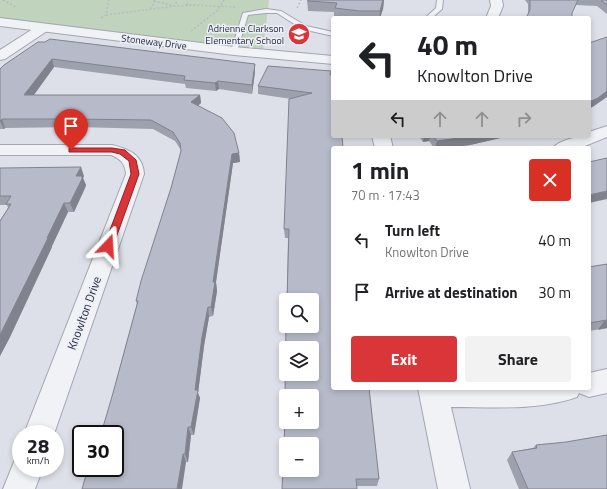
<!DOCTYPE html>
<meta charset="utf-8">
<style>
body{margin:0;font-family:"Titillium Web",sans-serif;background:#f2f2f2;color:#202124;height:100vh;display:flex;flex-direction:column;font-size:15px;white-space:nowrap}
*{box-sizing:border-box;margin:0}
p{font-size:13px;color:#757577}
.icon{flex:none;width:22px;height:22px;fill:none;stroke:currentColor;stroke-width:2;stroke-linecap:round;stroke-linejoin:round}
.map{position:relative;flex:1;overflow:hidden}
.side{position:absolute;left:331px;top:146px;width:260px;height:244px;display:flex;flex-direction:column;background:#fff;border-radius:4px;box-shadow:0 2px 6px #0003}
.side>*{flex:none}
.banner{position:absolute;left:331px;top:16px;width:260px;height:122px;border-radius:4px;box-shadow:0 2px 6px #0003;background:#fff;color:#202124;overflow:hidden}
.tools{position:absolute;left:279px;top:293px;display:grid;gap:8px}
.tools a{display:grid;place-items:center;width:40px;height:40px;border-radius:4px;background:#fff;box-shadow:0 2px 6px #0003;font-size:20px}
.speed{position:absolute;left:12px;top:425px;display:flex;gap:8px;font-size:20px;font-weight:700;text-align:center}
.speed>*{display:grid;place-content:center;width:52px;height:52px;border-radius:50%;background:#fff;box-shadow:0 2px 6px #0003;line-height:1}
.speed small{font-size:10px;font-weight:400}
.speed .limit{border:2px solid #111;border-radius:6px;background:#fff;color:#111}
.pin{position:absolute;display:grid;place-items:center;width:34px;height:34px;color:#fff;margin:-41px -17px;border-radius:50% 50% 50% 0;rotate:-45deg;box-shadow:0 0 4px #0007}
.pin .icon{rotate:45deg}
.me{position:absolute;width:44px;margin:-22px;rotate:20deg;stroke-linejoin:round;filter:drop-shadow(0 0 3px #0008)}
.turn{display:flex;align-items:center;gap:14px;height:84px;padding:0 20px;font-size:18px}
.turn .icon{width:52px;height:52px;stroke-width:2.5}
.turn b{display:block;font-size:28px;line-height:34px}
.lanes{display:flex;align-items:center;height:38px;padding:0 20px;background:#0003;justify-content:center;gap:20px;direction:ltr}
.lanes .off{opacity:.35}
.round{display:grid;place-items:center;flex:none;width:42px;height:42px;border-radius:4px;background:#f2f2f2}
.headline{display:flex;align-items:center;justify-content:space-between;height:68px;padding:0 20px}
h1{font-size:24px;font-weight:700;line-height:30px}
.action{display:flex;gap:8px;margin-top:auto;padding:8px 20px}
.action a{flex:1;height:46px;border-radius:4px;background:#da363a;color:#fff;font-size:16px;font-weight:700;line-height:46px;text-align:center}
.action a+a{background:#f2f2f2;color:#202124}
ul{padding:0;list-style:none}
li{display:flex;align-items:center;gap:12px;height:52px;padding:0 20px}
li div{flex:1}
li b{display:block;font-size:15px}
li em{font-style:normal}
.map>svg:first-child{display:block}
.green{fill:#c0d3bd}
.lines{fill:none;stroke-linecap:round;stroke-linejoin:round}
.service-casing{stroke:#a2a6b2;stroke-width:2}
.minor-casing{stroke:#a2a6b2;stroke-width:2}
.tertiary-casing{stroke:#a2a6b2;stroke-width:2}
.path{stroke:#b7bbc3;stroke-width:1.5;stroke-dasharray:2 2;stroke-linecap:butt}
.service{fill:#f0f2f6;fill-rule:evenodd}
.minor{fill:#f0f2f6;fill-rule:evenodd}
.tertiary{fill:#f0f2f6;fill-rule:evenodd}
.wall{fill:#9da1ad}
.shaded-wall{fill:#80838d}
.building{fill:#b7bbc9;stroke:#80838d;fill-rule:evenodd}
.route{fill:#da363a;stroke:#8e2326}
.labels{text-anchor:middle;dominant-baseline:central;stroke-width:3;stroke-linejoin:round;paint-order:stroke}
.far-poi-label{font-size:10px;fill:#252c40;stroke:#edeff6;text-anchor:end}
.far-street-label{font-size:10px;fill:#252c40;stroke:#edeff6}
.street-label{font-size:12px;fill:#252c40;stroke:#edeff6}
</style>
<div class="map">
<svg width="607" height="489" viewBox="0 0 607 489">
<rect width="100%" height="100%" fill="#dde0e8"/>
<path class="green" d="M0,0h269l-6,50 -263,-32z"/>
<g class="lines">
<g class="service-casing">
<path id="service" d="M437,0h6l-1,9 -10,9h-7l11,-10z
M266,9l15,2 25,15 27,6v4l-31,-7 -25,-16h-11l-18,2 -11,36 -5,1 -1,-1 12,-38z"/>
</g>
<g class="minor-casing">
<path id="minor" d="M43,24l4,1 2,3 -2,3 -42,28 -5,1v-10l39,-25z
M607,126v11l-27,11h-27c6,-8 26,-12 36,-12v-4z
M372,136h18l3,12h-18z
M0,145h112c17,4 31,10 32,29l-90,260h-30l102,-260c-1,-10 -5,-15 -15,-19h-111z
M607,369v24l-18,4 -10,-4 -2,4c-39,14 -85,10 -126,10l19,82h-32l-20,-101h171v-15z
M21,455v13h22l-8,21h-32l13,-32z"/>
</g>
<g class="tertiary-casing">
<path id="tertiary" d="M490,0h12l1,6 -5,12h-12l5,-12z
M0,18l234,29 99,9v8l-99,-9 -234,-29z"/>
</g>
<path class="path" d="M3,0l13,7
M154,1l21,5 2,-5
M187,5l1,-4
M297,8l4,-8
M150,9l4,-6v-3
M106,15l69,-9 19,-1 41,2
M101,18l5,-3 3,-15
M191,31l27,-21 6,-10"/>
<use href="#service" class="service"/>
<use href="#minor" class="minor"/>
<use href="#tertiary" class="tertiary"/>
</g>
<path class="wall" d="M307,0h77l-1,9 -3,9h-46v-6l-26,-1z
M525,0h82v14l-10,-8 -21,-1 -48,9v-10z
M45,42l210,22v8l-3,22 -33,-5 -3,2 -30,-3 -1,-4 -131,-17 -20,28h166l1,8 -3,3 41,47 1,9 -7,1 -17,119 1,9 -4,25 -4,1 -5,29 -6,47 2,5 -6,37h-3l-3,27 -73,6 -2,-75 24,-89 -1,-3 35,-113 10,-38 -6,-9 -22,-12 -76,-2 -72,1 -1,1h-4v-60z
M331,71l2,77 46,331 -2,7h-20l-72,-85v-9l3,-154h-3l-1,-9 7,-130 -33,-5v-8z
M419,136h90l-39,9 -24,3h-12l-5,-7 -6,1z
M0,168l84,8 -1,2 3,7 -1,3 -11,24h-6l-16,34v1l-42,90 -10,19v-135l8,-13 -1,-3h-7z
M607,264v64l-18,3v-64z
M536,445l71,44h-88l-12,-29 5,-8 21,-4z"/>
<path class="shaded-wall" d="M382,0h2l-1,9 -3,9h-1l1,-7z
M52,59l2,8 -26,36 -4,-8z
M255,64v8l-3,22v-9z
M218,81l1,8 -3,2 -1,-8z
M607,91v6l-13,9 -5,3v-7z
M200,95l1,8 -9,7 -1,-8z
M2,119l3,9 -1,1 -4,-8z
M424,136h6l-1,5 -6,1z
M473,136h36l-39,9 -24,3h-11l2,-7z
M239,153l1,9 -7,1 -17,119 1,9 -4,25 -2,-9 2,-25 19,-128z
M81,167l3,9 -1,2 3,7 -1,3 -11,24 -4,-9 6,-27z
M607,191v8l-18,4v-8z
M64,203l4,9 -16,34v1l-42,90 -10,19v-21l47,-97z
M208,307l1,10 -5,29 -6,47 2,5 -6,37 -3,-8 4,-37 7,-53z
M607,320v8l-9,2 6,-9z
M188,427l3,8 -3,27 -3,-8z
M183,454l3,8 -4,27h-5z"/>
<path class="building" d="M308,0h75l-3,11h-21l-24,-3 2,-5 -29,-2z
M530,0h48l-6,13v5h-46l4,-8z
M601,0h6v5z
M607,37v54l-9,7 -9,4v-59z
M50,39l205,25 -3,21 -34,-4 -3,2 -31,-3 1,-4 -133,-17 -28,36h176l-9,7 31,16 12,15 5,20 -7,1 -19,128h2l-4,25h-3l-6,30 -7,53h3l-7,37h-3l-3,27h-2l-6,35h-95l6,-21h27v-34h-14l12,-41 25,-92h-2l5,-20 30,-93 10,-37 -1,-8 -7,-11 -22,-12 -77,-1h-72l-2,2v-52l4,-4 34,-23h7z
M268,66l63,5 -1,4h3v26l-1,5h1v30h9l1,12h-10v240h36l10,91h-23l1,10h-75l4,-93v26h26v-26h-26v-4h-1l1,-69v3h26v-26h-25l2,-71h-5l5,-130 23,-6 -54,-7zM286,348h26v26h-26zM286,444h26v26h-26z
M433,136h40l-36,5z
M607,158v33l-18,4v-33z
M81,167l-5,9h6v3l-12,24h-6l-17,35h1l-48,97v-114l11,-17h-5l5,-8h-11v-28z
M607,264v56l-18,3v-56z
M607,435v54h-79l-16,-37 25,-4 -1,-3 30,-3z"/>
<path class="route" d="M69,148h43l13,2 11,10 3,14 -27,75h-7l-1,-3 27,-72 -2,-13 -9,-7 -8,-2h-43z"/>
<defs>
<g id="school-disc" transform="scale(1.15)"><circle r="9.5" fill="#da363a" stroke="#edeff6"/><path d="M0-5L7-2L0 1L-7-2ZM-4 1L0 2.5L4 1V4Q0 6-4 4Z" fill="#fff"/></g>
</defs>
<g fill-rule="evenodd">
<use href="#school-disc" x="299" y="34"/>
</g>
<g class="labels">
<g class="far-poi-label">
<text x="284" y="28">Adrienne Clarkson<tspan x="284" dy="12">Elementary School</tspan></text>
</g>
<g class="far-street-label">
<text transform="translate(154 42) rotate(7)">Stoneway Drive</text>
</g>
<g class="street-label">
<text transform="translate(84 313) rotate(-70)">Knowlton Drive</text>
</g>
</g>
</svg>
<div class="tools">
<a><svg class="icon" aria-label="search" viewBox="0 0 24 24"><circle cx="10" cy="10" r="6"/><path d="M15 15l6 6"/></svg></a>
<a><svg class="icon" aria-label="layers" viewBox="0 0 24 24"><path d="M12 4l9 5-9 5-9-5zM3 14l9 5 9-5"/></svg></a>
<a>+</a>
<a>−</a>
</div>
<div class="speed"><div>28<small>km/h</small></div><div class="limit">30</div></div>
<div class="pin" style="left:71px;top:150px;background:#d93025"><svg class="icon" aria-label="arrive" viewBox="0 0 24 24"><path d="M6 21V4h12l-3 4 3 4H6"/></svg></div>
<svg class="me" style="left:108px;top:246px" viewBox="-20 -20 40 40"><path d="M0-17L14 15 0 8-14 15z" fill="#da363a" stroke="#fff" stroke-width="4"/></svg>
<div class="banner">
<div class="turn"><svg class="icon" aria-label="left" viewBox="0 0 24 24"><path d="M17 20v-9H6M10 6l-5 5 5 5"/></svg><div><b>40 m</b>Knowlton Drive</div></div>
<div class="lanes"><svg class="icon" aria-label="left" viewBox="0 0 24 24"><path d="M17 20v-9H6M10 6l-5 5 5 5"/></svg><svg class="icon off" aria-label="ahead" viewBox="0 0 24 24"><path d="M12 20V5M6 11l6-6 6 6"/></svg><svg class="icon off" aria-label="ahead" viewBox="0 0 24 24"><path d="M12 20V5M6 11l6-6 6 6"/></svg><svg class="icon off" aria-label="right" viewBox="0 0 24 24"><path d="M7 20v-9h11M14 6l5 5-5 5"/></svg></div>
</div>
<section class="side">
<div class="headline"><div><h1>1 min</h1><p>70 m · 17:43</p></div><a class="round" style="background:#d93025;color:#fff"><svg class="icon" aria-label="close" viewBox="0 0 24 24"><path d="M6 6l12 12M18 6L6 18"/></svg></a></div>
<ul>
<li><svg class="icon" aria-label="left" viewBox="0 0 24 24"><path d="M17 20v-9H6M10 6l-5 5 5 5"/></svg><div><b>Turn left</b><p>Knowlton Drive</p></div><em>40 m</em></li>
<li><svg class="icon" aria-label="arrive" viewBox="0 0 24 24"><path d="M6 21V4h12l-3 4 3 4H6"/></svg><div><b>Arrive at destination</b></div><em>30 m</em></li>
</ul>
<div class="action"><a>Exit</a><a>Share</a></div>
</section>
</div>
